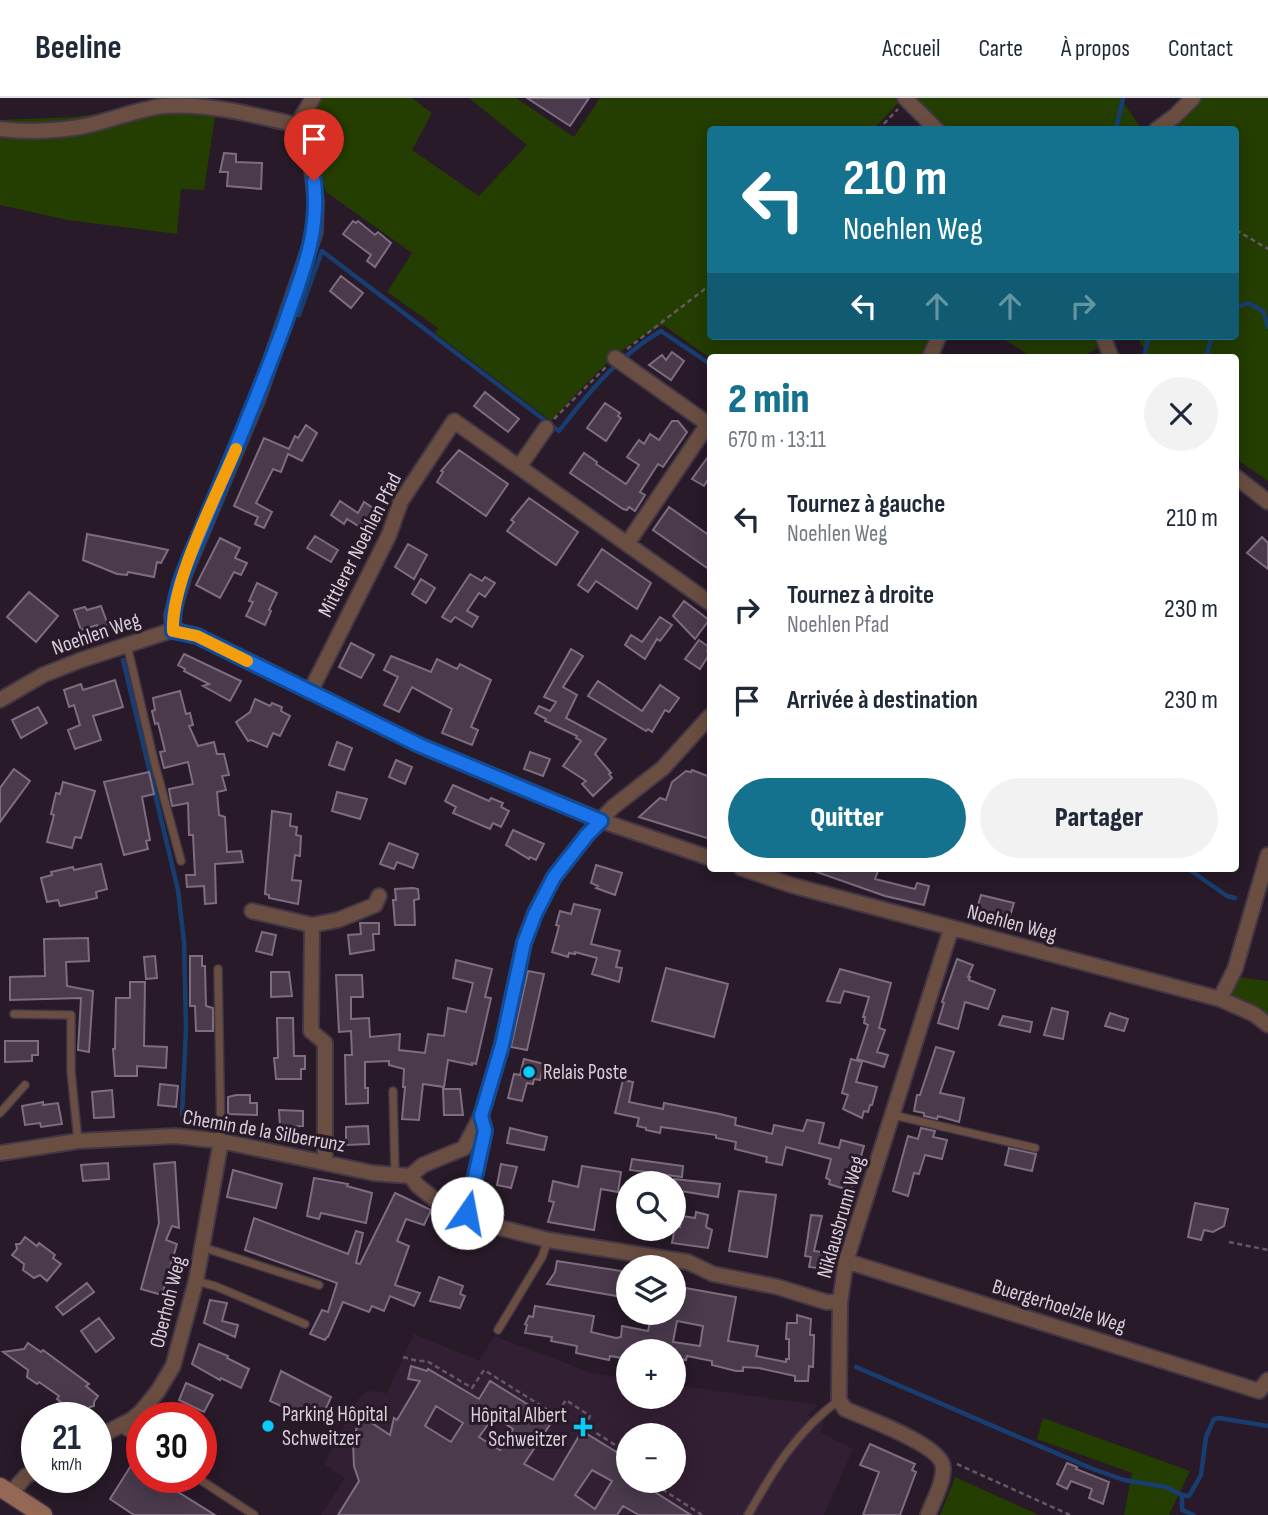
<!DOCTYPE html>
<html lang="fr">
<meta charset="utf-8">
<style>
body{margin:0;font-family:"Sofia Sans Condensed",sans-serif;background:#f2f2f3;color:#1f2937;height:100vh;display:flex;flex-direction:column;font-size:26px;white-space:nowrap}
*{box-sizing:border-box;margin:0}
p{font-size:23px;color:#747a83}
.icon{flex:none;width:38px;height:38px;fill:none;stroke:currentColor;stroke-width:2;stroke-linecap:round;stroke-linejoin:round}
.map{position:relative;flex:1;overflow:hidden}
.sheet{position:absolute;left:707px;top:256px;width:532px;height:518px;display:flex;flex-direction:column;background:#fff;border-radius:7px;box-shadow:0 4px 18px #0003}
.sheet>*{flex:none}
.top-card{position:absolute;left:707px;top:28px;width:532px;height:214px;border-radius:7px;box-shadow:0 4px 18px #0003;background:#14728e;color:#fff;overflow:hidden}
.fabs{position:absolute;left:616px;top:1073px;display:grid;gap:14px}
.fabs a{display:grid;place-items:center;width:70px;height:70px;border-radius:50%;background:#fff;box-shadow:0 4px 18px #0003;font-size:35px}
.speed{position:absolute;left:21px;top:1304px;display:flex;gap:14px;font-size:35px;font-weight:700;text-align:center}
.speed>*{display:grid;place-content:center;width:91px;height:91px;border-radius:50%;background:#fff;box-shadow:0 4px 18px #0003;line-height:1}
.speed small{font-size:18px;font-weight:400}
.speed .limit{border:10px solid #d22;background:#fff;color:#111}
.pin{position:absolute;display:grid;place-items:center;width:60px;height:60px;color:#fff;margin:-72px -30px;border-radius:50% 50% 50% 0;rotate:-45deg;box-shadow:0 0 7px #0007}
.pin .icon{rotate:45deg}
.me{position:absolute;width:77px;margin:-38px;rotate:12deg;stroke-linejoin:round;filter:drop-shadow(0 0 5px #0008)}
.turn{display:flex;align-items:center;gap:24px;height:147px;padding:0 21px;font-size:32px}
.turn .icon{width:91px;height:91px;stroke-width:2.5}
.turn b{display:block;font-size:49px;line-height:60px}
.lanes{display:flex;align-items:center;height:66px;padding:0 21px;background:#0003;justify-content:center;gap:35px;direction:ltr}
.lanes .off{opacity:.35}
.round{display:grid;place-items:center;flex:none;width:74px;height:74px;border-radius:37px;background:#f2f2f3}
.summary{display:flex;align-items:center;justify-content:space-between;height:119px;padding:0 21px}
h1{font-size:42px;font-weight:800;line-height:52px;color:#14728e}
.button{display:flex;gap:14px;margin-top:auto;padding:14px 21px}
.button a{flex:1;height:80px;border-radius:42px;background:#14728e;color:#fff;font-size:28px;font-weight:800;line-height:80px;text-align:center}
.button a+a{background:#f2f2f3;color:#1f2937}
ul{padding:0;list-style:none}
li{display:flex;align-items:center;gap:21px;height:91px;padding:0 21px}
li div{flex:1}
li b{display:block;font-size:26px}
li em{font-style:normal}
header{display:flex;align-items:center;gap:42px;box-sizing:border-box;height:98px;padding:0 35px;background:#fff;border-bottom:2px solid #e0e1e3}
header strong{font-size:33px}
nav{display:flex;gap:38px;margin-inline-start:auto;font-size:24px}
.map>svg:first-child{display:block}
.built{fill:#331f34;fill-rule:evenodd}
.green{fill:#243d00}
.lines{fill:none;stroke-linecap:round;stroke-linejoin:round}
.stream{stroke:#183e71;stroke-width:4.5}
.building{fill:#4a3a4c;stroke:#7e6c7f;stroke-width:2;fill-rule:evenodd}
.lane-casing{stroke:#443745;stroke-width:10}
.street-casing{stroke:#443745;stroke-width:18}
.secondary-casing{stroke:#443745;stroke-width:21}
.path{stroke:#655866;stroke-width:2.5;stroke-dasharray:5 3.5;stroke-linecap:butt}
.lane{stroke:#6b4e42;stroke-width:7}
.street{stroke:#6b4e42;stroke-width:14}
.secondary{stroke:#956755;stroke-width:18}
.route-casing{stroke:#114b97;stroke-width:18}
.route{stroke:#1a73e8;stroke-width:12}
.slow{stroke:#f59e0b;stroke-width:12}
.poi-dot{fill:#07cbf9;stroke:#281a29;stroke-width:2.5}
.labels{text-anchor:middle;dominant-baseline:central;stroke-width:6;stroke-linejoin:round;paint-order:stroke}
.street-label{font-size:21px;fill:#d8ced9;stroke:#281a29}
.poi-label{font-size:21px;fill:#d8ced9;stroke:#281a29;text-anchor:start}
</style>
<header>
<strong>Beeline</strong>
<nav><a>Accueil</a><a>Carte</a><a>À propos</a><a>Contact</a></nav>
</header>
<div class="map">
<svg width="1268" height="1417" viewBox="0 0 1268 1417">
<rect width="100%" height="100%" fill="#281a29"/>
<path class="built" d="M414,1236l65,27 15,-25 98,37 36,6v17h46v-11l144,20 -11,10 17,7 -3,11 32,16 -29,66h-503l24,-37 -21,-14 31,-60 5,-7 9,-6 18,2zM628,1337h46v45h-46z"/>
<path class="green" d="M315,0h97l20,15 -20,37 67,46 48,-51 -58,-47h47l58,39 26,-39h520l22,31h-211l-30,-29 -27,29 -164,1v206h222l-6,21 -216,1 -47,-33c-42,18 -81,63 -112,96l-116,-88 3,-5 -51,-36 25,-39 -86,-61 -24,-71z
M1202,0h66v383l-32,-22v-102h-88l-11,-21h99v-206l-70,-1z
M186,3l31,3 -13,86 -23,-1 -4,45 -110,-14 -67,-15v-85l76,-3z
M999,238h120l-37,21h-50z
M1230,878l38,5v41l-48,-26z
M1043,1320l147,53 -21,44h-45l8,-42 -95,-34z
M955,1379l84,38h-99z"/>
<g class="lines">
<path class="stream" d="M1116,32l7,-32
M1236,210l12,-5 15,8 5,16
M291,216l8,1 23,-64 237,180c30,-39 59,-75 102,-100l49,33
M1144,259l5,-21
M1206,259l6,-21
M123,562l55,230 6,52 2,87 -4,86
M1187,770l40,28 8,2
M856,1269l237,102 31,11 42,7 16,8v15l12,5
M1182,1397l7,1 12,-21 5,-38 8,-18 5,-1 49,8"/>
</g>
<path class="building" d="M527,0h62l-19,28z
M224,55l12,1v8l26,1 -1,26 -34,-3 1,-14h-8z
M353,123l3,2 2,-2 17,14 3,-3 13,11 -16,24 -8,-6 4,-6 -28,-21z
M341,178l22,17 -12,15 -21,-17z
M672,254l12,9 -13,19 -22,-15 13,-10 4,5z
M485,294l34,27 -11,13 -34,-26z
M605,305l15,10 -2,3 3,2 -15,23 -19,-13z
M672,323h6l9,11 -24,35 -5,-3 -18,28 5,3 -10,16 -6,-4 -2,3 -4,-1 -53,-36 14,-20 13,9 -1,2 30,20 13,-19 -12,-8 12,-17 5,4 6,-10 9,6z
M306,327l11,8 -15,28 -14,-7 -7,18 -8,-3 -17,34 16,9 -8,16 -9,-4 3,-7 -24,-11 30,-68 25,11 6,-13 3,2z
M459,352l49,34 -22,32 -49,-34 6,-10 -2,-1z
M710,356v22l-6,10 -12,-7z
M529,400l49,34 -22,33 -49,-34 7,-9 -3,-2z
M340,403l18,12 6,-11 15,10 -13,19 -19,-12 -3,5 -13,-9z
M669,409l41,29v34l-57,-40z
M87,436l57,11 24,5 -7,13 -4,-1 -3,15 -26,-5 -1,3 -10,-1 -34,-14z
M315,438l23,14 -7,12 -24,-14z
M1262,439l6,6v26l-21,-16z
M220,440l20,10 -5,10 12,5 -6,12 -7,-3 -14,26 -24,-13z
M408,446l19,11 -13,24 -19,-12z
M602,451l49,34 -14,26 -41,-28 -8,11 -10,-7z
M470,476l12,7 3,-4 10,6 -10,14 -6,-4 -12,18 11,6 -6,10 -17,-10 -4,5 -9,-5z
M421,481l14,9 -9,15 -14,-9z
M257,485l20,10 -8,17 2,1 -6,14 -19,-9 7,-14 -4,-1z
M29,494l29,24 -22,26 -29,-25z
M684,503l25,19 -14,19 -22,-23z
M101,508l7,19 -10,4 -1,-4 -16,5 -7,-20 11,-3 2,3z
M660,519l12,8 -12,16 -3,-2 -12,20 -20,-14 6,-10 11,7z
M699,542l10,7 -2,4 3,2 -10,16 -15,-10z
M351,545l23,12 -13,23 -22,-11z
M571,551l12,7 -20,31 14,8 -11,23 40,21 -11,15 16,19 -2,1 3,4 -19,18 -11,-12 4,-3 -23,-15 18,-25 -5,-3 1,-2 -32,-15 1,-2 -11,-6 4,-7 11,5 6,-9 -12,-5z
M184,556l57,27 -11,20 -27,-15 6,-2 -25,-13 1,-2 -7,-4z
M391,558l40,16 6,-13 20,10 3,-5 31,16 -20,47 7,3 -6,15 -30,-12 10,-24 -40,-22 -13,25 -15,-7 14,-28 -14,-7z
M115,582l8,27 -30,9 8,24 -26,9 -7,-19 12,-5 -6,-20 -5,2 -5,-17 17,-6 2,6z
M598,583l44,30 18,-26 19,13 -10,14 -4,-2 -13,22 -4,-3 -2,2 -58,-35z
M180,593l6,23 4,-1 3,12 -4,1 9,20 16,-4 3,12h7l5,21 -7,1 4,14 -9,2 2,23 6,2 2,35 14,-1 2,11 -28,2 1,39 -11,1 -1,-18 -17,1 -1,-12h9l-2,-40h-4l-1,-32 -16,3 -3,-17 24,-5 -5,-22 -24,6 -4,-16 5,-1 -7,-28 -3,1 -3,-13 3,-1 -2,-12z
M255,601l15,7 2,-3 10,4 -1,4 9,5 -10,20 -7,-3 -6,14 -16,-7 -3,1 -12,-19 14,-10z
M38,609l9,16 -26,15 -9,-18z
M337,644l15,6 -8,22 -15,-5z
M530,654l20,7 -7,17 -19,-7z
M396,662l16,7 -7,17 -16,-7z
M14,671l16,12 -30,41v-34z
M692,672l18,7v62l-71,-22 21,-19 6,2 6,-18 14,-11 5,1z
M149,674l5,22 -12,3 8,43 -4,1 2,8 -24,6 -20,-73z
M63,684l32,9 -14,47 -6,-1 -3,11 -25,-6 7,-27 -3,-1 5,-21 4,1z
M453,687l36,16 2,-3 12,5 -2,4 8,4 -8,16 -8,-4 -3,6 -37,-16 3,-6 -11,-6z
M337,694l30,7 -7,20 -28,-8z
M272,713l19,3 -1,12 7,1 -1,8 5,1 -1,20 -5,-1 -3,25 9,1 -3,23 -29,-6v-3l-4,-1z
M513,732l31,14 -8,16 -6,-3 -1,2 -23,-14z
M389,745l29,11 -5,14 -16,-6 -3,7 -14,-5z
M101,766l6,25 -11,3 1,6 -37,8 -2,-6 -11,2 -6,-24 11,-3 -1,-3 22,-5 1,3z
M596,767l26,8 -7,22 -19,-7 2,-2 -7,-3z
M812,770h67l-4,11 40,10 2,-6 12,3 -5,19 -39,-9 -74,-26z
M413,790l5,1 1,10 -5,1 1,25h-20l-2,-25h3l-1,-11z
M981,797l33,8 -7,22 -31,-13z
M574,806l26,6 -9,34 29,7 -4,16 6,1 -3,14 -27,-8 5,-16 -22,-6v2l-6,-1 -1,4 -16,-5 7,-26 -3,-1 4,-14 11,3z
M360,825h19v11h-6l1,16 -24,4 -2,-19 13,-1z
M262,834l14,3 -4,20 -16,-4z
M88,840l1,23 -23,1 1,24 26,5 -4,61 -11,-2 3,-52 -71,2v-23l35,-1 -1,-37z
M155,858l2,22 -11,1 -2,-22z
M190,858h12v10h3l1,40 7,2v23h-17l-1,-25h-5z
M957,861l16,6 -5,12h2l-1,3 26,10 -7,19 -23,-7 -7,27 -20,-6 6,-20 -2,-1z
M456,862l36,9 -7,28 6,1 -15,66 -4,-1v2l-24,-5 -4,27 -21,-3 -4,36 -17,-1 3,-32h-2l1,-18 -15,-4v-4l-24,1v26h3v15l-22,1 -1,-49h7l-1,-24 -12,1 -3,-57h26l1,22h-12v22l18,-1 1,19 30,-3 -1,16 26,3 3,-19 16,2 4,-28 18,4 7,-29 -20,-5z
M666,870l62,16 -14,53 -62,-16z
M840,871l51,14 -12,45 6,2 -8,22 11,3 -4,12 -27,-8 11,-34 -4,-2 1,-6h-2l6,-20 -25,-6 -4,12 -13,-2z
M528,873l16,3 -17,76 -16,-3z
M271,874h18l3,24 -21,1z
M130,884h15l-1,64 23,1 -1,21 -29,-2v10h-22l-2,-27h2l1,-51h14z
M1052,910l16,4 -5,27 -19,-4z
M1110,915l18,6 -4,12 -19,-5z
M1003,918l29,6 -2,10 -31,-7z
M277,920h16l1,38h11v13h-4v10h-25l-2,-21h4z
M5,943h33v14h-6v6l-27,1z
M936,949l18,5 -14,41 24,5 -5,24 -21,-6 -1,3 -13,-3v-3l-10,-2 3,-16h3z
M524,961l20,5 -4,16 -6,-1 -1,5 -6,-1 -5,18 -14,-3 6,-24 6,1z
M851,961l11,3 -6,20 21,5 -5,18h-2l-2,7 -4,-1 -2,7 -19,-9 5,-14 -6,-2z
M623,982l10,2 -4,20 34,7 1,-6 56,11 16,4 -1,7 37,9 2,-9 29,6 4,-11 17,3 -5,20 20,5 2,-8 23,6 -13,45 -22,-7 1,-4 -4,-2 5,-19 -45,-12 -4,18 -16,-3 1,-5 -32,-8 1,-7 -20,-4v-3l-55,-8 -1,6 -14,-3v-2l-9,-2 2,-8 -24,-5z
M160,986l18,2 -2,21 -18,-2z
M443,991h17l3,26h-19z
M112,992l2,27 -20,1 -2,-26z
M236,997h14v8h7v12l-29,-1v-17z
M43,1004v3l15,-2 4,21 -21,3 -1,-4 -15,2 -3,-19z
M279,1012l24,1v15l-23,1z
M368,1028l1,18 -23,1v-18z
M510,1030l37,9 -3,13 -37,-7z
M921,1030l14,3 -2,6 14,3 -5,19 -17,-4 -6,19 -5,-1 -6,23 -15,-5 15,-55 10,3z
M1009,1050l27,6 -4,17 -27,-6z
M632,1061l51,7 -1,11 -52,-7z
M175,1064l4,66 -7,-2 -6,14 11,4 -15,51 -21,-6 18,-66 -5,-59z
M108,1065l1,16 -26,2 -2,-16z
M501,1066l16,3 -6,21 -14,-3z
M582,1068l39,6 -3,20 -17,-3 -7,41 -46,-8 6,-20 -5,-1 4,-20 25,6z
M233,1072l49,14 -6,24 -49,-11z
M314,1080l34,6 -1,2 25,7 -6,30 -45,-10 -2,6 -12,-3z
M674,1081l46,5 -2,13 -44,-7z
M739,1093l37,4 -9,62 -38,-6z
M395,1095l36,17 -7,15 -18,-6 -9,22 12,5 -14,39 25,8 -6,13 -24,-10 -6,15 -12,-5 -3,6 -26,-10 -15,35h-1l-2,3 -15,-6 12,-24 6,2 9,-29 -92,-33 9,-32 94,36 8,-23 7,2 -7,30 4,1z
M1195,1105l33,6 -4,17 -11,6 -9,-2 -3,10 -13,-3z
M696,1114l12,3 -2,12 6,3 -4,18 -36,-5 3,-17 5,1 2,-11 13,2z
M811,1117l11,1 -8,35 16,2 -3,16 -18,-2 2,-10 -6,-1z
M25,1139l12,9 2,-3 16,12 -2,3 8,6 -14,17 -7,-6 -6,3 -11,-8 1,-6 -12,-9 5,-6 -1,-5h4z
M557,1163l71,11v26l-81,-14 8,-12z
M439,1179l24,9 -3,8 5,2 -5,12 -30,-7z
M87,1185l7,9 -31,23 -7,-8z
M680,1189l56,10 -8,44 30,5 -2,10 30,6v-3h3v-20h-3l1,-16h10v-8l14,4 -1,16h4v5l-1,27 -4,-1 -1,15h-13v-5l-36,-8 -16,-1v4h-7l-24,-6v-4l-25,-5 -1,4 -12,-2v-7h-46v8l-18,-3 -1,4 -33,-7 1,-7 -26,-5 1,-4 -27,-4 2,-8 -2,-1 4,-8 4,1 2,-11 59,10 -3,16 25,6 5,-1 1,-11 26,5 4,-19h24zM677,1223l26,5 -3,20 -27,-4z
M210,1202l17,3 -5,18 16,4 -3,12 -31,-14z
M99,1220l15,20 -18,14 -15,-21z
M28,1245l13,9 2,-2 46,34 -3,2 12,10 -4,6v4l-4,1 -4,6 -13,-9 -6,3 -10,-8 2,-3 -20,-14 -2,2 -10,-7 1,-7 -25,-18 21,-3z
M199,1246l29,12 -1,2 22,11 -8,19 -20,-10 -1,2 -28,-16z
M411,1268l16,5 1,-2 51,30 11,-18 63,39 -29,44 29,16 29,-49 46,28v21h8l55,35h-52l-16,-9 -6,9h-279l21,-34 -5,-15 -1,-24 7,-27 30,20 4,-17 3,2 23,-39 -12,-2zM436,1308l27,17 -12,19 -26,-16zM494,1318l19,13 -13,21 -21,-13zM592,1372l20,11 -17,28 -20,-14z
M281,1273l50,26 -9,21 -14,-7 -3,6 -35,-16z
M186,1285l27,12 -9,17 -25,-12z
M870,1346l45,20 -3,6 4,2 -16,43h-37l16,-43 -19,-7z
M1067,1365l10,4 -1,2 33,13 -6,22 -14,-6 3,-9 -21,-8 -4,8 -10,-5z
M132,1366l10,6v7h12l61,38h-81l-24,-16z"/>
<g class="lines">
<g class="lane-casing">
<path id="lane" d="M127,547l27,116 27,100
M218,871l3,172
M14,916l57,1v56l7,70
M393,993l2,83
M0,1015l25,-28
M893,1017l142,33
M202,1149l117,38
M196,1183l19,5 90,38
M498,1232l44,-73 6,-17
M119,1329l23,15
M196,1379l58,38
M748,1417c26,-46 48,-83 91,-115"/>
</g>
<g class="street-casing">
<path id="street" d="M905,0l32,32
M0,31c25,3 55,2 80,-2 28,-5 56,-18 84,-21 44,-3 90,9 133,19l16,-27
M1156,32l19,-14 18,-18
M1103,238l8,21
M930,259l9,-21
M615,260l93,66 -81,120
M519,369l191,136
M1236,379l32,25
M173,532l-1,-15 13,-43 73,-174 57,-166 1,-30 -5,-41 -14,-36
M310,594l79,-157 12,-34 53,-80 65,46 27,-39
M0,602l43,-25 38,-15 92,-30 24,6 222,109 183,76 108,37
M741,770l50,17 429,114 34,15 14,11
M252,813l60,14 -1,106 14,12v119
M312,827l26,-5 37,-15 4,-9
M1220,901l15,-30 33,-114
M0,1055l78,-12 97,-5 46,5 152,32 37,3 13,-11 41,-17 17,-32 21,-71 22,-102 11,-30 19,-36 33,-42 26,-28 50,-39 47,-52
M410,1078l8,10 24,19 25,8 23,12 58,15 140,22 25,12 65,13 48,15h14
M467,1115l18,-82 -4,-15
M846,1163l413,130 9,-11
M96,1340l35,-18 10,-8 17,-21 15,-25 23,-85 25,-140
M10,1396l16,-18 11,-6
M928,1417c5,-14 16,-32 15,-48 -1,-22 -78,-49 -98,-58l-6,-9 1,-98 6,-41 105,-332"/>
</g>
<g class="secondary-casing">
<path id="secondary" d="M0,1389l43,28"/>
</g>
<path class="path" d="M878,32l20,-21
M1236,132l32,19
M627,251l83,-64
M554,321l52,-52
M1229,1144l39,8
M403,1259l15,4h9l45,27 12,-18 72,45 10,-15 24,16 -5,10 43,27
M957,1366l113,51
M648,1382l54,35"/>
<use href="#lane" class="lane"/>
<use href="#street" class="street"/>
<use href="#secondary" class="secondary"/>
</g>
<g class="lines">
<g class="route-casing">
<path id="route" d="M314,83c6,54 -13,95 -30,145 -24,65 -51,129 -78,193 -14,35 -35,73 -33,112l24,5 222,109 182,76 -14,14 -33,42 -19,37 -11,29 -22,102 -21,71 4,15 -18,82"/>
</g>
<use href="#route" class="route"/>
<path class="slow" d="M236,351c-20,48 -65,133 -63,182l24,5 50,25"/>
</g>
<g class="poi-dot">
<circle cx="529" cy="974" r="7"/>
<circle cx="268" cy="1328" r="7"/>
<path d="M579.5 1318.5h7v7h7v7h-7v7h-7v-7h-7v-7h7z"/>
</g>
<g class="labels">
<g class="street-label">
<text transform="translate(360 447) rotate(-63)">Mittlerer Noehlen Pfad</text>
<text transform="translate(96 536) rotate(-19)">Noehlen Weg</text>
<text transform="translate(1012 825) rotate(15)">Noehlen Weg</text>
<text transform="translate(264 1033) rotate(10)">Chemin de la Silberrunz</text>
<text transform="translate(841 1119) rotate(-74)">Niklausbrunn Weg</text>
<text transform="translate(168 1204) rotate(-76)">Oberhoh Weg</text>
<text transform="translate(1059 1208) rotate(17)">Buergerhoelzle Weg</text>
</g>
<g class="poi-label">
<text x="543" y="974">Relais Poste</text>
<text x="282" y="1316">Parking Hôpital<tspan x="282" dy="24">Schweitzer</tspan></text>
<text x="567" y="1317" text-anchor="end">Hôpital Albert<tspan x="567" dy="24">Schweitzer</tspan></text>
</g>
</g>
</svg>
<div class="fabs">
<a><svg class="icon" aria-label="search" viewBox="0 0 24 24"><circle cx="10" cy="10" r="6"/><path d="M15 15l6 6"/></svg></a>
<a><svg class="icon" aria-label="layers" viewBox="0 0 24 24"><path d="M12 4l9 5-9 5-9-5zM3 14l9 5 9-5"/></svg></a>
<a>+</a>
<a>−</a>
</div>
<div class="speed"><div>21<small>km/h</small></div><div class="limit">30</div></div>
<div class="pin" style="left:314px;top:83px;background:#d93025"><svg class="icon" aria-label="arrive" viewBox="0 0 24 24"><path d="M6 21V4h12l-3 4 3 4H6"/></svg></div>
<svg class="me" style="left:467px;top:1115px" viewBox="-20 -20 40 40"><circle r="19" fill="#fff"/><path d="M0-13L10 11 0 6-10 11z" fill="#1a73e8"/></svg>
<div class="top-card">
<div class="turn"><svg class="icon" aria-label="left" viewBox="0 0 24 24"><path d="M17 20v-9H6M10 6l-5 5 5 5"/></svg><div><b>210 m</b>Noehlen Weg</div></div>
<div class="lanes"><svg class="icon" aria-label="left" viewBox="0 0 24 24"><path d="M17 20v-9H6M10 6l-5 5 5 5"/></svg><svg class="icon off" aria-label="ahead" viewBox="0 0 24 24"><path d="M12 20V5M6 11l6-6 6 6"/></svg><svg class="icon off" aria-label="ahead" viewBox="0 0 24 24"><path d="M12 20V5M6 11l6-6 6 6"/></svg><svg class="icon off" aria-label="right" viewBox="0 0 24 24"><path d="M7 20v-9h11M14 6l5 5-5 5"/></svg></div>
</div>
<section class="sheet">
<div class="summary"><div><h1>2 min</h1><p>670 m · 13:11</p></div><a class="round"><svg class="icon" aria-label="close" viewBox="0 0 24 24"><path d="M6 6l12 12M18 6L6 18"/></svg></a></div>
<ul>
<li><svg class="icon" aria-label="left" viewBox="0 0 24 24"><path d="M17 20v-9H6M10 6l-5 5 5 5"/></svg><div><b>Tournez à gauche</b><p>Noehlen Weg</p></div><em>210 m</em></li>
<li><svg class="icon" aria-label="right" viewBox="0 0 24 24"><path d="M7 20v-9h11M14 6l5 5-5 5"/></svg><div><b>Tournez à droite</b><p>Noehlen Pfad</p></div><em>230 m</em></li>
<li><svg class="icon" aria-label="arrive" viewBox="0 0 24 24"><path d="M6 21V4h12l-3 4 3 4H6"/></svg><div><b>Arrivée à destination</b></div><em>230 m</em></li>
</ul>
<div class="button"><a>Quitter</a><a>Partager</a></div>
</section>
</div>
